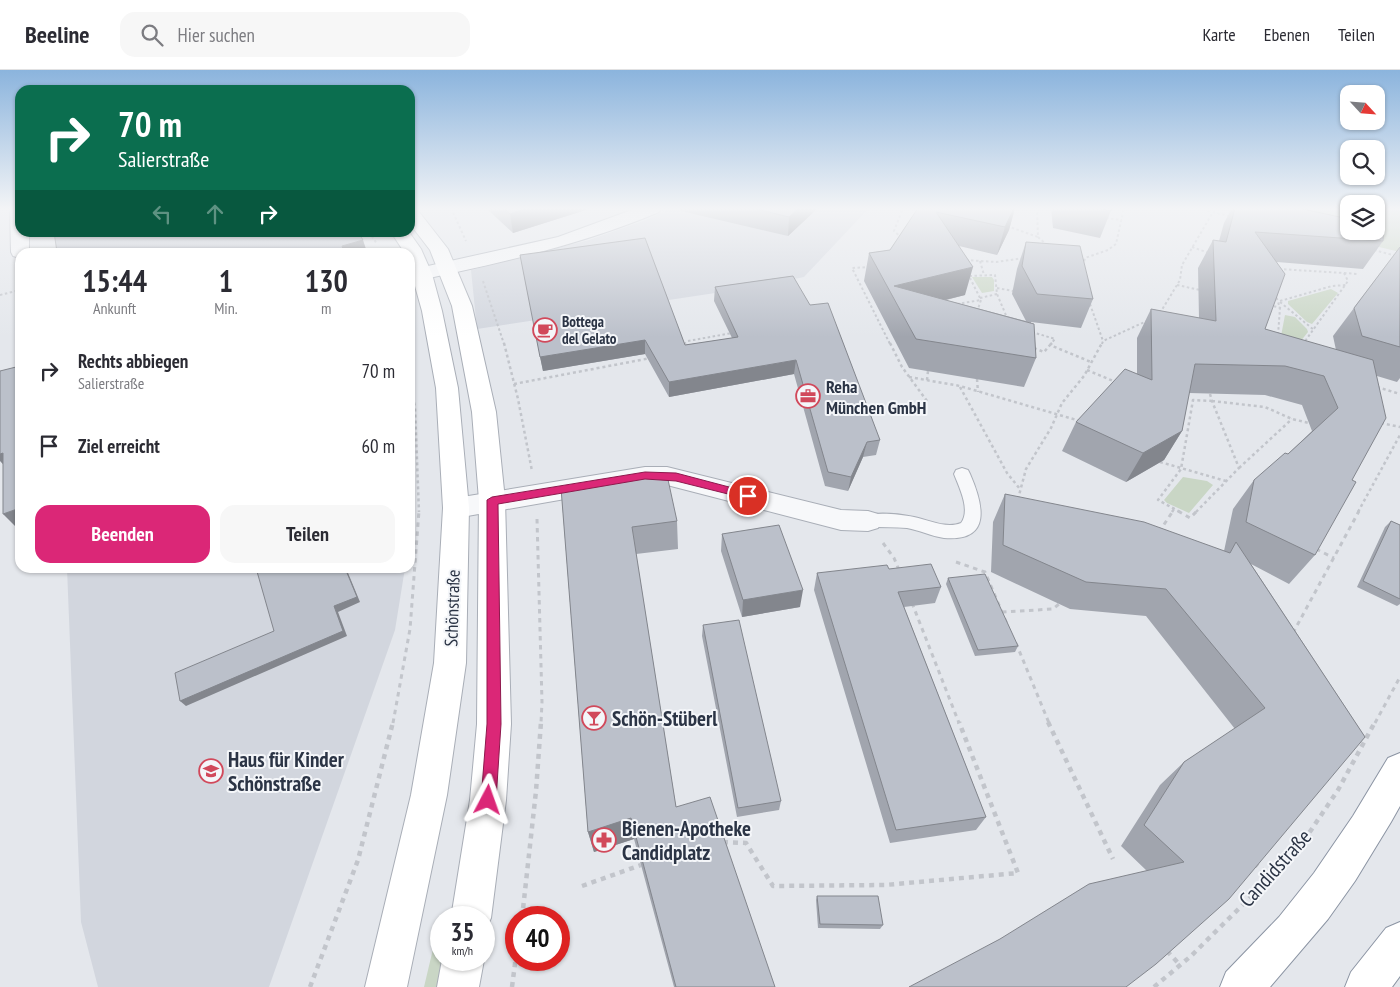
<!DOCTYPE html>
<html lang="de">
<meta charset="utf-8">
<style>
body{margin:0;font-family:"PT Sans Narrow",sans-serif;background:#f7f7f7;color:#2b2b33;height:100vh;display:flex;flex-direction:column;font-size:19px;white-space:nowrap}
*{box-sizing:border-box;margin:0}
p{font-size:16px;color:#7c7c81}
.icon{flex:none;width:28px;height:28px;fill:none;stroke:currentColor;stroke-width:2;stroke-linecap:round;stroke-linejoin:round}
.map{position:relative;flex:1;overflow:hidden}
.details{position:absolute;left:15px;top:178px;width:400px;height:325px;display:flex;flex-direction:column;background:#fff;border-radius:15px;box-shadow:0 1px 4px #0004}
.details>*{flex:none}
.top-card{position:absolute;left:15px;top:15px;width:400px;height:152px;border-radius:15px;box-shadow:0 1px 4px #0004;background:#0b6e4f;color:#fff;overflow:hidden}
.needle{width:32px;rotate:116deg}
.buttons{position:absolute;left:1340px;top:15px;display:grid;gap:10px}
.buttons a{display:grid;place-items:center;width:45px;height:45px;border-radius:10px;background:#fff;box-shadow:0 1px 4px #0004;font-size:25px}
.speed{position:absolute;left:430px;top:836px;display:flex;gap:10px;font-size:25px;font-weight:700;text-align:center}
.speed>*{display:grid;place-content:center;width:65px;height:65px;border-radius:50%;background:#fff;box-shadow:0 1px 4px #0004;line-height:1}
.speed small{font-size:12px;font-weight:400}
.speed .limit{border:8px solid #d22;background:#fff;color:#111}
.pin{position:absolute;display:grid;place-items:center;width:42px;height:42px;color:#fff;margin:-21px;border:2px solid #fff;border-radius:50%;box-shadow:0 1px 5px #0007}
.me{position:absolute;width:55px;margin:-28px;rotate:4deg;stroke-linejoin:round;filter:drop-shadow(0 0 4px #0008)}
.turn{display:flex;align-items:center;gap:18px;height:105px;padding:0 20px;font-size:22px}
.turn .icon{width:65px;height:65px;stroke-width:2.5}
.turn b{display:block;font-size:35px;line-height:42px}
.lanes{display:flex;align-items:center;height:48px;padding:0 20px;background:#0003;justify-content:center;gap:25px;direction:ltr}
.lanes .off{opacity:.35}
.eta{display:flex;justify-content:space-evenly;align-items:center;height:85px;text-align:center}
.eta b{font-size:30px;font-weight:600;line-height:35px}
.button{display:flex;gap:10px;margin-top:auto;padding:10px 20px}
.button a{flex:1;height:58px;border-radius:15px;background:#db2777;color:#fff;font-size:20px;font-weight:600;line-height:58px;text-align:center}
.button a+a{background:#f7f7f7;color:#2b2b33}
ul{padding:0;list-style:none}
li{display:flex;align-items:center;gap:15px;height:75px;padding:0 20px}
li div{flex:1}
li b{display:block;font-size:19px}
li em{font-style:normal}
header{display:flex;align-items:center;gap:30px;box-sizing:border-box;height:70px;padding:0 25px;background:#fff;border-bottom:1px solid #e1e1e2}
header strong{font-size:24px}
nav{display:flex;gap:28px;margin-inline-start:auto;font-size:18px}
.search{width:350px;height:45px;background:#f7f7f7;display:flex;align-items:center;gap:12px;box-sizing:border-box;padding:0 18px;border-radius:15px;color:#7c7c81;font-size:19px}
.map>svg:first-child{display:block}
.built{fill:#d2d6de}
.green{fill:#c9d6c5}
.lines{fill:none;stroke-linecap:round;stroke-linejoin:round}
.lane-casing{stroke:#a9aeb7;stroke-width:2}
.street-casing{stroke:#a9aeb7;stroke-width:2}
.secondary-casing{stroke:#a9aeb7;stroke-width:2}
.highway-casing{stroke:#8b94a3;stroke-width:2}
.path-far3{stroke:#c2c5cb;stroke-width:2;stroke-dasharray:2.5 2.5;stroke-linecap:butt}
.path-far2{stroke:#c2c5cb;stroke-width:2.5;stroke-dasharray:3 3;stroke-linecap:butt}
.path-far1{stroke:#c2c5cb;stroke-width:3;stroke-dasharray:4.5 4.5;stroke-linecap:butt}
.path{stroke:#c2c5cb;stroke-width:4.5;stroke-dasharray:5 5;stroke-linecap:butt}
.lane{fill:#f7f8fa;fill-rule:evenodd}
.street{fill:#f7f8fa;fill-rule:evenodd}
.secondary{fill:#fff;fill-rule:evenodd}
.highway{fill:#fff;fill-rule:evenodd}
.wall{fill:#a1a5ae}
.shaded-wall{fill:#83868d}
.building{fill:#bbc0ca;stroke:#83868d}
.route{fill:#db2777;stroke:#8e194d}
.labels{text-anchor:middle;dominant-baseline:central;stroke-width:4;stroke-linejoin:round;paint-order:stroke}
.far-poi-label{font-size:15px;font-weight:bold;fill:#2b3445;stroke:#f4f6f9;text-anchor:start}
.poi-label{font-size:18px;font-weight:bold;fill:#2b3445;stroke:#f4f6f9;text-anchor:start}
.street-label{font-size:18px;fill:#2b3445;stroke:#f4f6f9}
.near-poi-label{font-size:21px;font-weight:bold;fill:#2b3445;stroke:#f4f6f9;text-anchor:start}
.near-street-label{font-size:21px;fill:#2b3445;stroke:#f4f6f9}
</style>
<header>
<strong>Beeline</strong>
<div class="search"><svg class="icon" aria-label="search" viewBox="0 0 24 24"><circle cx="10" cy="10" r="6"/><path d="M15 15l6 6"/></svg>Hier suchen</div>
<nav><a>Karte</a><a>Ebenen</a><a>Teilen</a></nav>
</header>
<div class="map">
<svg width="1400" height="917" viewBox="0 0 1400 917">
<rect width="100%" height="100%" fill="#e4e7ec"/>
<path class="built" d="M671,138h198l-65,69 -49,10 -278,42 -6,-59 118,-30 57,-20z
M67,498h338l-10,62 -126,357h-171l-17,-65z"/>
<path class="green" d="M1215,138h134v23h27v-23h24v44z
M972,207h20l2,3v11l-12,2z
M1331,219l7,4 -26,31 -5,-2 -19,-18v-3z
M1285,245l10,2 12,12 1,3 -8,10 -19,-6z
M1183,407l24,4 6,4 -24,28 -22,-10 -3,-3z
M437,862h4v28h2l-5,27h-14z"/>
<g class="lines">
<g class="lane-casing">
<path id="lane" d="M962,398l6,2 2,4c13,30 23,68 -26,64 -13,-2 -25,-8 -37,-10 -13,-1 -26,-1 -39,-1l-6,-1 -3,-5 3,-5c15,-4 37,-2 52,1 15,3 32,12 47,6 10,-13 -2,-36 -7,-49l2,-4z"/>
</g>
<g class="street-casing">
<path id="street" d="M10,138h10v24h9v20h-9v6l-7,-2 -2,-4z
M637,138h24l-2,4c-80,34 -164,52 -249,70v-12l148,-33z
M645,397h22l174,43 27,1 10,3 4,7 -4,7 -10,3 -27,-1 -174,-45h-22l-189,33 -9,-3 -4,-7 4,-7 9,-3z"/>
</g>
<g class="secondary-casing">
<path id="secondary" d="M410,138h6l32,41 24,57 24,106 9,88 6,224 -5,76 -15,118 -7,15v-15h-33l19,-118 7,-76 2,-224 -7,-88 -20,-106 -22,-56 -20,-26z
M391,162h18l12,17 11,25 10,37 16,77 11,120 -3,155 -19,132 -40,192h-42l46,-192 23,-132 9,-155 -7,-120 -14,-77 -12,-43v-16h-6z
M442,890h42l-5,27h-42z"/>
</g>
<g class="highway-casing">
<path id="highway" d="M1400,683v53l-9,16 -36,59 -27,38 -58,68h-50l6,-15 53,-55 35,-44 39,-57 35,-58z
M1400,852v54l-8,11h-47l6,-15 35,-44z"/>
</g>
<path class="path-far3" d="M451,138l15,33
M1198,138l34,9
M1106,148l16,2
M1334,149l4,-11
M1007,156l31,11 -1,-29
M369,162l8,12
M1038,167l9,8
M902,168l-8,-7 9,-23
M1192,177l17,6
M1374,180l26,7
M966,190l30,2 28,-4
M980,191l4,14
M1083,196l2,-8 23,-8 8,-6 8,-36
M870,197l-18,1 38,76
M1279,199l65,4 4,8 -45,63
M1344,203l14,1
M483,211l21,63
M1177,215l23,5
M997,218l16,3
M1275,223l5,15 -2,27
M0,225l20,-5
M980,228l17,-4
M1280,231l52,-15 14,-1
M1280,232l34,28
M957,234l24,-4
M1090,234l13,37
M1269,235l12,3
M977,242l4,-12 -12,-24 26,-1 2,19 11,26
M1160,243l20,-33 2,-15 31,-53
M1032,262l23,7 -4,5
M684,274l4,-3 44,-8
M1102,274l1,-3 46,-21"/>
<path class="path-far2" d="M504,273l14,56 14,72
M890,273l12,24 25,34
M682,275l4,-2
M1050,275l2,-2
M1034,278l10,4 6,-7 41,17
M1087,300l31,13
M909,307l51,9 120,35
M977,309l1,13
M927,310l1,-9
M514,314l137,-26
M410,315l5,22 4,105
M960,317l47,86 13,16
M1377,317l23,7
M1210,324l2,7
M1212,331l53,6 27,12 17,4
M1381,353l19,4
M1160,392l66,19
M1239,398l53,-49
M1018,429l8,-30 25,-41 11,-25 22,-27 18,-33
M1172,442l2,-3
M1180,442l-22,-12 23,-31 12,-69 19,1
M1196,442l43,-44 -27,-67
M1358,442l42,-77"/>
<path class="path-far1" d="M1178,441l12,7 7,-7
M537,449l5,183 -1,21
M1159,462l14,-21
M883,473l11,15 5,12
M1316,479l18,9
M956,492l29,10 22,52
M912,533l47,120
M1002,542l51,-3 6,-5
M1293,563l66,-122
M1016,573l33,80
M393,653l17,-94 9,-118
M1375,653l25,-46"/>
<path class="path" d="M1048,652l65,137
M723,772l23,1 27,43 112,-1 133,-12 -59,-151
M1254,793l17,14
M582,816l59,-21
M522,848l14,-127 5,-69
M1167,881l13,14
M310,917l48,-127 35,-138
M512,917l4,-31
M1154,917l37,-31 106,-105 41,-61 37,-68"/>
<use href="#lane" class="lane"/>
<use href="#street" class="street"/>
<use href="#secondary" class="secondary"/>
<use href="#highway" class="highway"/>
</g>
<path class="wall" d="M486,138h106l-79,25z
M681,138h137l-30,28 -107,-25z
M918,138h97l-6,22 -12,25 -38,-9 6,49 -19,5 80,21 -14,-27 5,-25 9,-27 67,57 -12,29 -50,-6 5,36 -12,29 -115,-19 -45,-87 5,-28 21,-3z
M1051,138h61l-12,30 -47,-10z
M1232,138h66l85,33 -20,28 -86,-7 -12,67 71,21 -3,-14 21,-28 46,-61v131l-3,4 -20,-6 -25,104 -37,75 -26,29 -38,-20 114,173 -239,250 21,-116 -26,-25 39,-61 24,-23 51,-33 -89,-113 -76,-7 -79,-37 2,-50 12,-28 219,57 9,-42 21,-29 34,-26 24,-23 -10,-26 -37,-10 -76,-2 -7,38 -18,29 -38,22 -64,-31 14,-29 61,-48v-36l14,-29 48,9 -1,-50 15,-28 6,1 5,-18z
M520,185l165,90 47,-7 -18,-37 1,-14 78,-11 87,164 -4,15 -13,2 -15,34 -23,-5 -31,-112 -125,23 -24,-43 -102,17z
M561,418l116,33 1,28 -42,5 40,253 99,180h-101l-40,-148 -40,13 -6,-20z
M1391,451l9,4v79l-3,2 -40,-19 28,-60z
M722,464l78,73 -58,10 -21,-66z
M889,499l52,18 -6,16 -31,4 82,210 -10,13 -86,13 -76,-253 3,-17z
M948,508l70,68 -3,6 -40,4 -29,-72z
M703,555l78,176 -2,9 -42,7 -35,-181z
M817,826l66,29 -3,4 -62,-1 -2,-28z"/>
<path class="shaded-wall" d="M527,138h65l-79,25 -3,-19z
M799,138h19l-30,28 1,-19z
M1014,138h1l-6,22 -12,25 8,-28z
M363,170l4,12h-23l-2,-6z
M973,197l-8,28 -65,16 -6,-25z
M645,270v14l-102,17 -3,-14z
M796,290l-2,14 -125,23v-15z
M1182,361l-18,29 -38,22 17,-29z
M867,372l-4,15 -15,34 3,-14z
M3,383l10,22 -13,-14v-7z
M20,438v23l-17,-17z
M345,498h1l14,34 -22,10 9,24 -161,70 -6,-5 154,-95z
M803,520l-3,17 -58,10 1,-17z
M631,748l3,21 -40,13 -6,-20z"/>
<path class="building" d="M504,138h23l-17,6z
M752,138h47l-10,9z
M918,138h96l-9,19 -69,-15 37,55 -79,19 140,38 2,34 -120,-19 -47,-86 21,-3z
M1097,138h15l-1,3z
M1235,138h63l51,11v12h27v-6l8,1 -1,15 -128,-9 30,42 -20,55 108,31 13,58 -34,62 4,2 -41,73 -69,-33 8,-42 31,-27 3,1 50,-46 -14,-32 -39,-10 -90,-2 -13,67 -39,22 -67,-31 49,-53 27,11 -1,-71 65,12 -3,-81 13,2z
M54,162h304l5,8 -21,6 2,6h-287z
M645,168l40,107 53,-8 -23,-50 78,-11 17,29 18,-2 52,137 -13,2 -16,35 -23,-5 -32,-112 -127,22 -24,-42 -105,17 -20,-102z
M1026,172l54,4 13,53 -56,-5 -15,-28z
M1400,177v100l-38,-11 -8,-28z
M20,296v142l-17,6v-61l-3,1v-83z
M667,405l10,46 -45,6 44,280 34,-10 65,190h-99l-45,-169 -43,14 -27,-344z
M1005,424l139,28 86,31 6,-11 129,195 -136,162 -73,65 -30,23h-217l91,-48 89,-55 95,-22 -40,-37 40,-63 81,-54 -99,-119 -80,-7 -83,-37z
M1391,451l9,4v74l-37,-18z
M779,455l24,65 -60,10 -21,-66z
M931,494l10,23 -43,5 88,225 -90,13 -79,-257 70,-8 2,4z
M256,498h89l12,29 -23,9 9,25 -163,70 -5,-28 99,-42z
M985,504l33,72 -40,4 -30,-72z
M739,550l42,181 -43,7 -35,-183z
M817,826h61l5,29 -63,-1z"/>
<linearGradient id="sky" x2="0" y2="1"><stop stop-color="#8bb4dd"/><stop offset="0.52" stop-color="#f3f4f6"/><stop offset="1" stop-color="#f3f4f6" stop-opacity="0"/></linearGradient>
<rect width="1400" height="267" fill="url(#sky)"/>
<path class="route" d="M645,402l31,1 72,19 6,4 -6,3 -72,-18 -31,-2 -147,25 3,220 -5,76 -2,6 -6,2 -5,-2 -2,-6 6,-76v-224l5,-3z"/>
<defs>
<g id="cafe-ring" transform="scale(1.25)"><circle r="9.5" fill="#f4f6f9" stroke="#d1495b" stroke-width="1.5"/><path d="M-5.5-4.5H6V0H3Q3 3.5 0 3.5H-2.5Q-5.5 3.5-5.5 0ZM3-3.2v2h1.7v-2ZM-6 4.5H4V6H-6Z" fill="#d1495b"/></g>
<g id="office-ring" transform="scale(1.25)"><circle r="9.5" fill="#f4f6f9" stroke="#d1495b" stroke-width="1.5"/><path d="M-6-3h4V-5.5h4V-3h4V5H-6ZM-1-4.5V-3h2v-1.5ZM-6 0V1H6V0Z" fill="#d1495b"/></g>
<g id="bar-ring" transform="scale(1.25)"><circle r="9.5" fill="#f4f6f9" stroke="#d1495b" stroke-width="1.5"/><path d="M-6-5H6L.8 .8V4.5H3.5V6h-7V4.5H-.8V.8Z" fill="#d1495b"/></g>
<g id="school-ring" transform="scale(1.25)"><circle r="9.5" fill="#f4f6f9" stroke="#d1495b" stroke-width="1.5"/><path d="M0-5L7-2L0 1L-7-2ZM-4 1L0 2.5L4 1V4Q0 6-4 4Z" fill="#d1495b"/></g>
<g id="pharmacy-ring" transform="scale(1.25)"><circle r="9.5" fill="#f4f6f9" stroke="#d1495b" stroke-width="1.5"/><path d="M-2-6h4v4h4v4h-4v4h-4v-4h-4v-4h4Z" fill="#d1495b"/></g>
</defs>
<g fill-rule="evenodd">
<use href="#cafe-ring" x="545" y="260"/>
<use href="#office-ring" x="808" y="326"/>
<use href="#bar-ring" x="594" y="648"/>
<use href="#school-ring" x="211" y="701"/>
<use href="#pharmacy-ring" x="604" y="770"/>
</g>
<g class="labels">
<g class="far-poi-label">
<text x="562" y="251">Bottega<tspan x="562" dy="17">del Gelato</tspan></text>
</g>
<g class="poi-label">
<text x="826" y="316">Reha<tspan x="826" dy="21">München GmbH</tspan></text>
</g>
<g class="street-label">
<text transform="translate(452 538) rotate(-88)">Schönstraße</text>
</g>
<g class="near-poi-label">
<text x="612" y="648">Schön-Stüberl</text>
<text x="228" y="689">Haus für Kinder<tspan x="228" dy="24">Schönstraße</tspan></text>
<text x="622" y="758">Bienen-Apotheke<tspan x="622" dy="24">Candidplatz</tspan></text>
</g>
<g class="near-street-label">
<text transform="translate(1275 798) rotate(-48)">Candidstraße</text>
</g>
</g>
</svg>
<div class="buttons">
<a><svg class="needle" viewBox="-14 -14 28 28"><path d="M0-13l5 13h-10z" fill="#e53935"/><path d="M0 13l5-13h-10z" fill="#7c7c81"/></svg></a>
<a><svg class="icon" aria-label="search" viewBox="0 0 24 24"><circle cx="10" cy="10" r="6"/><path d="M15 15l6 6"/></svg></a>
<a><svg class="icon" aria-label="layers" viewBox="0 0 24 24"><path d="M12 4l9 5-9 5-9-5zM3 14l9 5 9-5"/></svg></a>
</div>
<div class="speed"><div>35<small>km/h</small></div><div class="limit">40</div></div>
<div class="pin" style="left:748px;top:426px;background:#d93025"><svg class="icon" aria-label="arrive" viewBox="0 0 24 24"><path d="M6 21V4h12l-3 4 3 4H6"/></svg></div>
<svg class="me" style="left:488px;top:730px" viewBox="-20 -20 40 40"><path d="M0-17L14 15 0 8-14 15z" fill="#db2777" stroke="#fff" stroke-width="4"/></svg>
<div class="top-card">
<div class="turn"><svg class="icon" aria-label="right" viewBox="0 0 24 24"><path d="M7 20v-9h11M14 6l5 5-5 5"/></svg><div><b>70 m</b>Salierstraße</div></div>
<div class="lanes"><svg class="icon off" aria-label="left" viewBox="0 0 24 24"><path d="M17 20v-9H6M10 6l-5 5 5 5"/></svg><svg class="icon off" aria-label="ahead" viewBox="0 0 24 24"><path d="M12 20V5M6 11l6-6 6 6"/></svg><svg class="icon" aria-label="right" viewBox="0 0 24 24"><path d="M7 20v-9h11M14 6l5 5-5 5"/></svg></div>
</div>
<section class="details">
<div class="eta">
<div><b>15:44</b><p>Ankunft</p></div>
<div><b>1</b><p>Min.</p></div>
<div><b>130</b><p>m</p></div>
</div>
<ul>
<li><svg class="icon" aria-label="right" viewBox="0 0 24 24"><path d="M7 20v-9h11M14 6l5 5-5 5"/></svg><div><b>Rechts abbiegen</b><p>Salierstraße</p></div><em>70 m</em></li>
<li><svg class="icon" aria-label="arrive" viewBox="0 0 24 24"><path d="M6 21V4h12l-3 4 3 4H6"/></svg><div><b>Ziel erreicht</b></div><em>60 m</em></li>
</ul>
<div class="button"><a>Beenden</a><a>Teilen</a></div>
</section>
</div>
